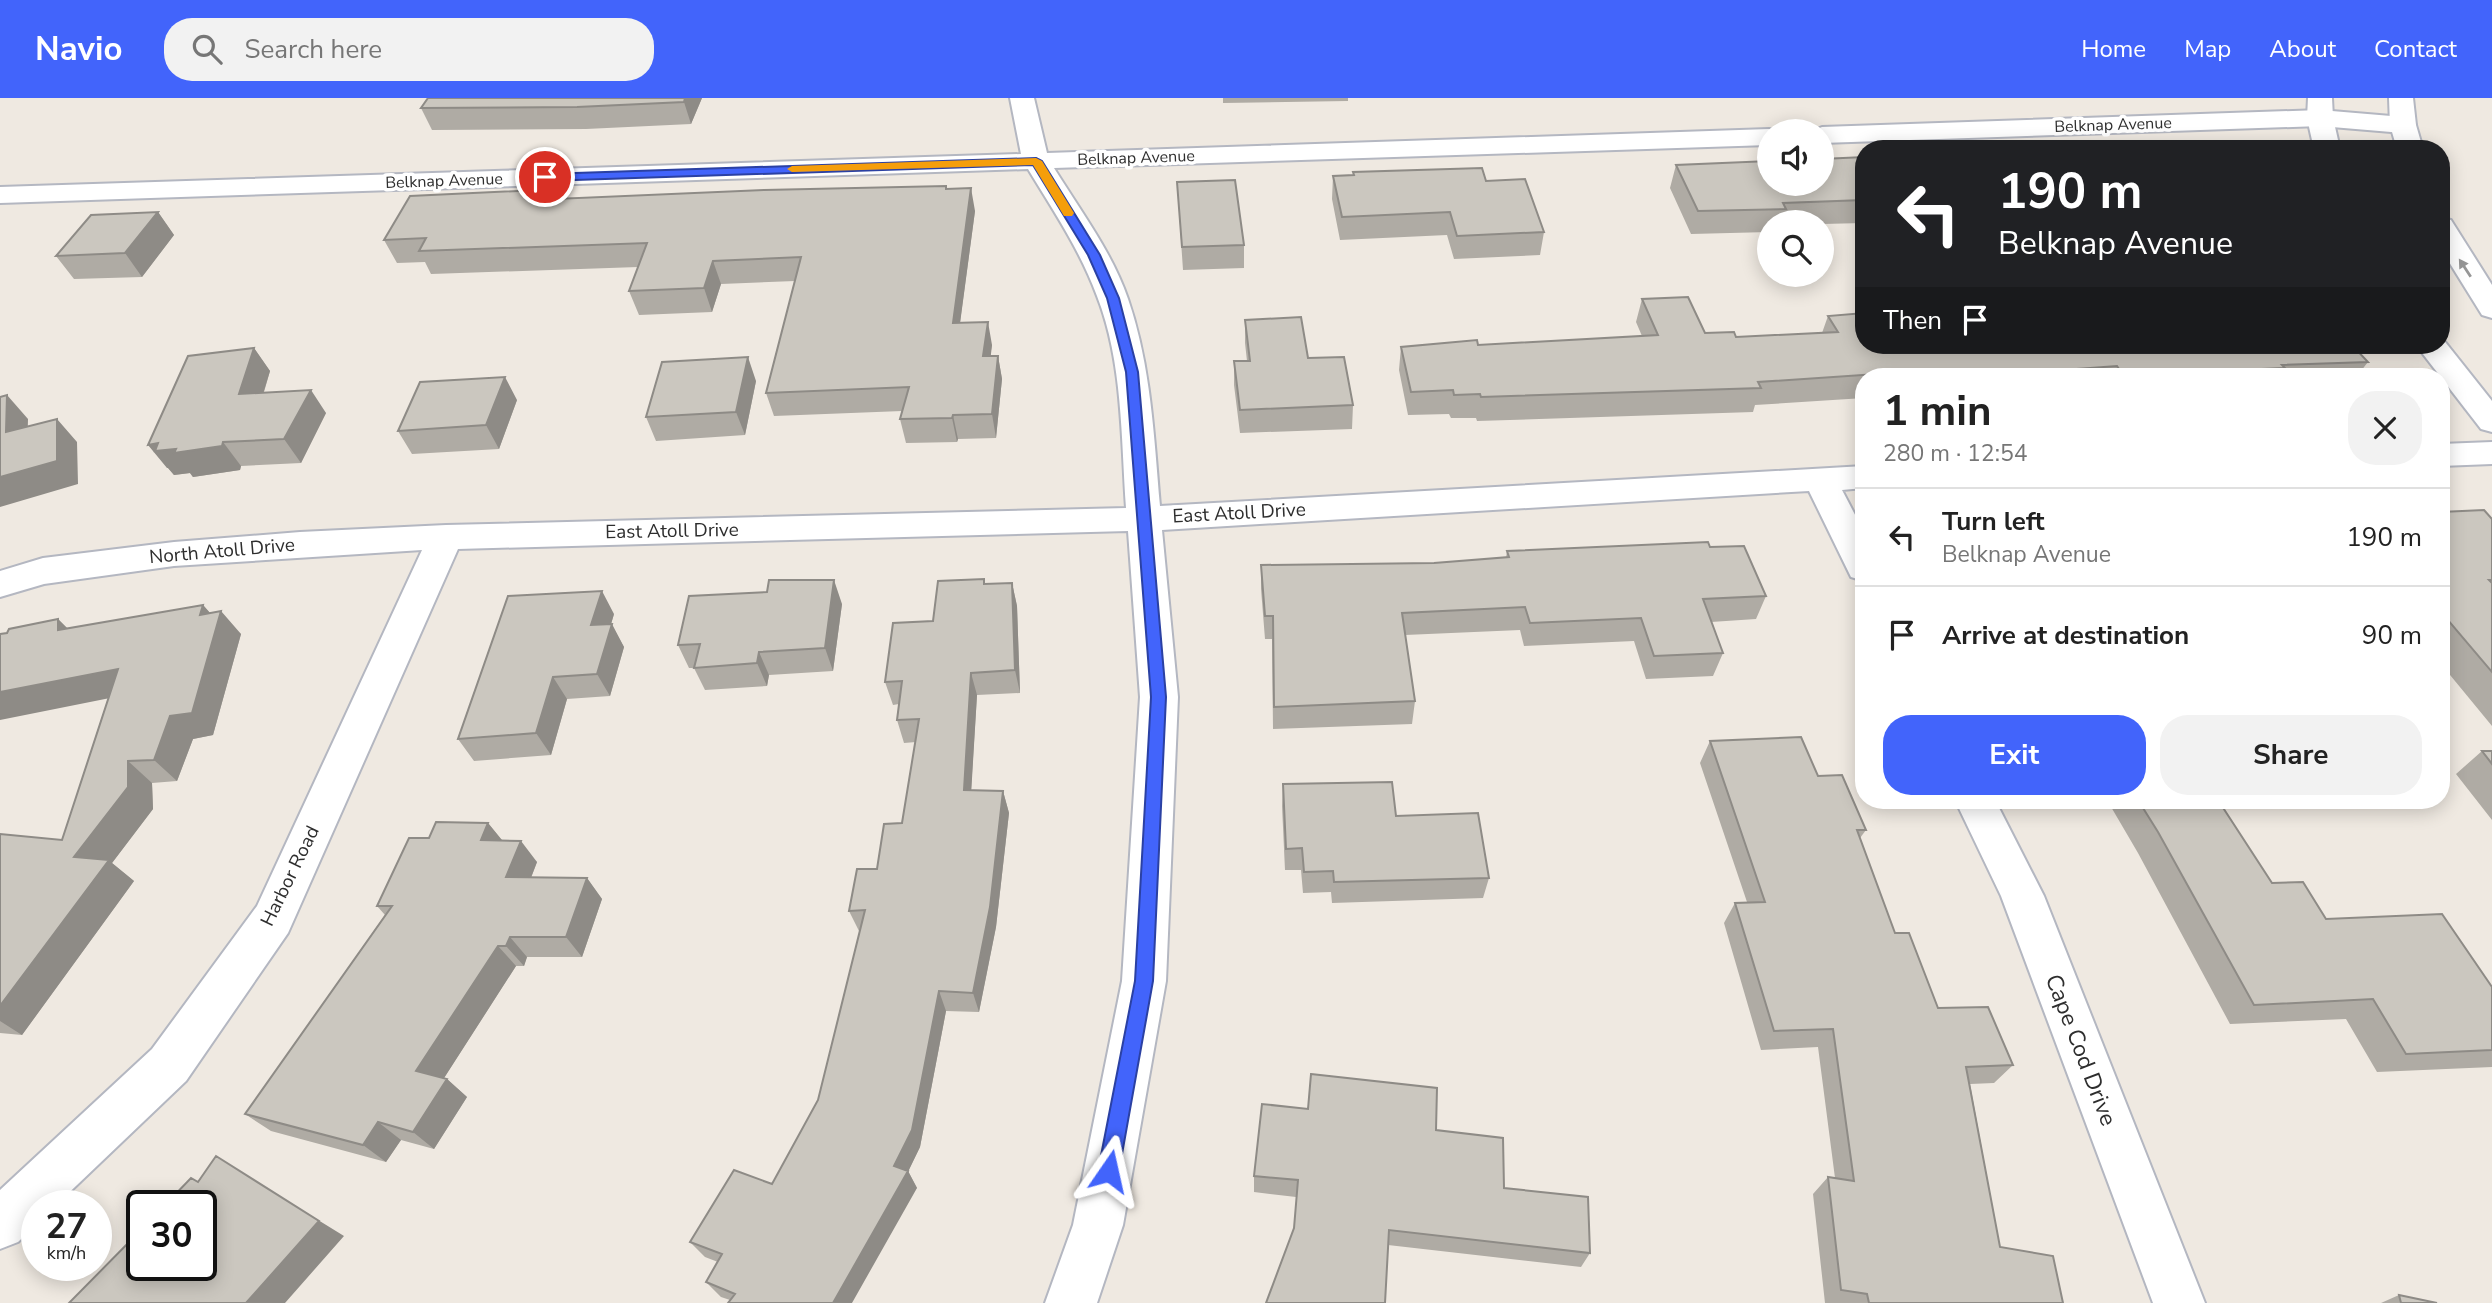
<!DOCTYPE html>
<meta charset="utf-8">
<style>
body{margin:0;font-family:"Nunito Sans",sans-serif;background:#f2f2f2;color:#222;height:100vh;display:flex;flex-direction:column;font-size:26px;white-space:nowrap}
*{box-sizing:border-box;margin:0}
p{font-size:23px;color:#767676}
.icon{flex:none;width:38px;height:38px;fill:none;stroke:currentColor;stroke-width:2;stroke-linecap:round;stroke-linejoin:round}
.map{position:relative;flex:1;overflow:hidden}
.drawer{position:absolute;left:1855px;top:270px;width:595px;height:441px;display:flex;flex-direction:column;background:#fff;border-radius:28px;box-shadow:0 4px 18px #0003}
.drawer>*{flex:none}
.guide{position:absolute;left:1855px;top:42px;width:595px;height:214px;border-radius:28px;box-shadow:0 4px 18px #0003;background:#202124;color:#fff;overflow:hidden}
.tools{position:absolute;left:1757px;top:21px;display:grid;gap:14px}
.tools a{display:grid;place-items:center;width:77px;height:77px;border-radius:50%;background:#fff;box-shadow:0 4px 18px #0003;font-size:35px}
.speed{position:absolute;left:21px;top:1092px;display:flex;gap:14px;font-size:35px;font-weight:700;text-align:center}
.speed>*{display:grid;place-content:center;width:91px;height:91px;border-radius:50%;background:#fff;box-shadow:0 4px 18px #0003;line-height:1}
.speed small{font-size:18px;font-weight:400}
.speed .limit{border:4px solid #111;border-radius:10px;background:#fff;color:#111}
.pin{position:absolute;display:grid;place-items:center;width:60px;height:60px;color:#fff;margin:-30px;border:4px solid #fff;border-radius:50%;box-shadow:0 2px 7px #0007}
.me{position:absolute;width:77px;margin:-38px;rotate:11deg;stroke-linejoin:round;filter:drop-shadow(0 0 5px #0008)}
.turn{display:flex;align-items:center;gap:24px;height:147px;padding:0 28px;font-size:32px}
.turn .icon{width:91px;height:91px;stroke-width:2.5}
.turn b{display:block;font-size:49px;line-height:60px}
.then{display:flex;align-items:center;height:66px;padding:0 28px;background:#0003;gap:14px;font-size:26px}
.round{display:grid;place-items:center;flex:none;width:74px;height:74px;border-radius:28px;background:#f2f2f2}
.headline{display:flex;align-items:center;justify-content:space-between;height:119px;padding:0 28px}
h1{font-size:42px;font-weight:700;line-height:52px}
.cta{display:flex;gap:14px;margin-top:auto;padding:14px 28px}
.cta a{flex:1;height:80px;border-radius:28px;background:#4264fb;color:#fff;font-size:28px;font-weight:700;line-height:80px;text-align:center}
.cta a+a{background:#f2f2f2;color:#222}
ul{padding:0;list-style:none}
li{display:flex;align-items:center;gap:21px;height:98px;padding:0 28px;border-top:2px solid #e0e0e0}
li div{flex:1}
li b{display:block;font-size:26px}
li em{font-style:normal}
header{display:flex;align-items:center;gap:42px;box-sizing:border-box;height:98px;padding:0 35px;background:#4264fb;color:#fff}
header strong{font-size:33px}
nav{display:flex;gap:38px;margin-inline-start:auto;font-size:24px}
.search{width:490px;height:63px;background:#f2f2f2;display:flex;align-items:center;gap:18px;box-sizing:border-box;padding:0 24px;border-radius:28px;color:#767676;font-size:26px}
.map>svg:first-child{display:block}
.lines{fill:none;stroke-linecap:round;stroke-linejoin:round}
.minor-casing{stroke:#b4b7c1;stroke-width:4}
.secondary-casing{stroke:#b4b7c1;stroke-width:4}
.minor{fill:#fff;fill-rule:evenodd}
.secondary{fill:#fff;fill-rule:evenodd}
.wall{fill:#afaba4}
.shaded-wall{fill:#8e8b86}
.building{fill:#cbc7bf;stroke:#8e8b86;stroke-width:2}
.oneway{fill:#969696}
.route{fill:#4264fb;stroke:#2b41a3;stroke-width:2}
.slow{fill:#f59e0b}
.labels{text-anchor:middle;dominant-baseline:central;stroke-width:7;stroke-linejoin:round;paint-order:stroke}
.far-street-label{font-size:16px;fill:#2e2e2e;stroke:#fff}
.street-label{font-size:19px;fill:#2e2e2e;stroke:#fff}
.near-street-label{font-size:23px;fill:#2e2e2e;stroke:#fff}
</style>
<header>
<strong>Navio</strong>
<div class="search"><svg class="icon" aria-label="search" viewBox="0 0 24 24"><circle cx="10" cy="10" r="6"/><path d="M15 15l6 6"/></svg>Search here</div>
<nav><a>Home</a><a>Map</a><a>About</a><a>Contact</a></nav>
</header>
<div class="map">
<svg width="2492" height="1205" viewBox="0 0 2492 1205">
<rect width="100%" height="100%" fill="#efe9e1"/>
<g class="lines">
<g class="minor-casing">
<path id="minor" d="M1010,0h24l13,55 722,-24 8,2h-8v14l-715,23c26,42 58,84 74,131 23,67 26,137 32,207l704,-40v22l-22,2 22,42v49l-13,-4 -42,-86 -647,39 16,167 -12,284 -43,244 -26,78h-52l28,-78 49,-244 18,-284 -12,-166 -670,18 -170,384 -102,148 -131,125h-18v18l-19,18 -18,7v-59l152,-141 105,-143 165,-356 -248,16 -130,18 -44,13v-26l43,-13 131,-16 126,-10 146,-7 680,-17c-5,-70 -3,-146 -29,-212 -17,-46 -44,-86 -69,-127l-1028,34v-16l1021,-33z
M2320,12l83,7 9,3 4,5 -4,5 -9,3 -83,-7 -498,17v-12h-10l10,-4z
M2492,344v22l-51,2v-22z
M1955,702h40l49,96 161,407h-52l-152,-407z"/>
</g>
<g class="secondary-casing">
<path id="secondary" d="M2308,0h24l1,20 7,31h-26l-7,-31z
M2389,0h24l3,27 7,24h-26l-7,-24z
M2441,120l10,2 41,65v33l-10,-3 -41,-66z
M2442,240l50,63v31l-11,-3 -65,-84h25z"/>
</g>
<use href="#minor" class="minor"/>
<use href="#secondary" class="secondary"/>
</g>
<path class="wall" d="M702,0l-11,26 -105,5 -154,1 -11,-22z
M1223,0h125v3l-125,2z
M1864,59v66l-42,1v-2h-53v10l-78,2 -21,-46 6,-23z
M1353,74l133,9 58,51 -4,23 -86,4 -7,-24 -107,5 -8,-41 1,-23 20,-1z
M1177,84l67,63v23l-61,2z
M947,91l28,22 -15,111 32,23 -2,11h8l4,23 -6,59 -38,1 -1,3 -51,1 -6,-24 2,-8 -128,5 -8,-23 29,-112 -74,3 -9,28 -73,3 -10,-24 9,-24 -207,7 -6,-12 -28,1 -13,-23 180,-42z
M158,114l16,23 -32,42 -68,2 -18,-23z
M1642,201l63,34 31,4 86,-4 6,-17 36,29 504,17 -11,14h-493v22l-109,7 -2,7 -276,9 -1,-3h-25l-2,-4 -41,1 -9,-45 2,-23 77,-2 164,-9 -6,-14z
M1245,222l63,38 45,47 -1,24 -112,4 -6,-48v-24h13l-2,-18z
M254,250l16,23 -6,21 62,21 -25,50 -60,3 -1,4 -47,7 -3,-4 -16,2 -6,-7h-1z
M756,283l-11,54 -89,6 -10,-24z
M517,302l-18,49 -87,5 -14,-23z
M2441,414l51,7v207l-51,-62z
M1710,449l56,49 -10,23 -45,3 12,31 -10,23 -67,3 -12,-38 -110,5 -4,-16 -115,5 10,66 -3,23 -139,5 -1,-90h-7l-4,-50v-24l173,-2 72,-5 1,-7z
M1012,485l5,23 3,87 -43,2 -6,95 32,1 6,22 -13,114 -17,85 -33,-1 -26,136 -12,24 9,17 -187,112 -9,-3 -15,-15 12,-20 -13,-5 -15,-15 82,-58 46,-84 42,-169h-1l-10,-20 28,-42 25,-46 14,-81 -12,1 -7,-23 2,-16 -6,1 -8,-23 48,-61 52,-37z
M842,506l-9,67 -64,4 -2,11 -62,4 -11,-22h-5l-11,-23z
M203,507l7,8 31,21 -28,101 -20,4 -16,42 -25,2 1,26 -41,54 22,18 -112,154 -22,-2v-199l62,6 46,-142 -101,-65 51,-14 10,10z
M614,516l-3,10 13,23 -14,49 -43,3 -16,56 -77,6 -16,-22z
M1710,643l108,35 48,54 -6,8 35,95 43,75 75,57 -19,18 -24,1 30,163 63,56h-238l-12,-109 15,-17 7,1 -17,-131 -57,3 -37,-127 11,-20 12,-1 -47,-139z
M2482,653h10v69l-36,-46z
M1283,686l113,32 93,62 -6,20 -151,5 -1,-11 -28,1 -2,-23h-16l-3,-64z
M2107,702h123l-7,7 49,76 54,36 166,68v80l-115,5 -31,-53 -116,5 -92,-171z
M488,725l14,17 35,22 -6,16h56l15,21 -20,58h-55l-3,9h-8l-72,112 3,1 20,18 -33,52 -33,-9 -15,22 -115,-31 -26,-17 140,-199 -8,-9 52,-68z
M1436,1032l68,58 86,65 -9,14 -193,-22 -92,-48 -42,-5v-16z
M2399,1197l38,8h-56z"/>
<path class="shaded-wall" d="M685,0h17l-11,26 -7,-22z
M971,90l4,23 -18,135 -4,-23z
M560,91l10,23 -14,-13z
M158,114l16,23 -32,42 -17,-24z
M713,163l8,23 -9,28 -8,-24z
M988,224l4,23 -4,35 -5,-24z
M254,250l16,23 -14,46 -17,-23z
M998,258l4,23 -6,59 -4,-24z
M748,259l8,24 -11,54 -9,-23z
M505,279l12,23 -18,49 -13,-24z
M311,292l15,23 -25,50 -17,-24z
M7,297l21,24 -1,37 -21,-24z
M953,317l5,24 -1,3 -5,-24z
M57,321l20,23 1,42 -78,23v-30z
M223,344l18,24 -1,4 -47,7 -3,-4 -16,2 -6,-7h-1l-19,-23 10,-2z
M834,482l8,24 -9,67 -8,-23z
M1012,485l5,23 3,87 -5,-23z
M602,493l12,23 -10,34 -13,-23z
M203,507l15,17 3,-11 20,23 -28,101 -20,4 -16,42 -23,-21z
M58,521l23,23 -23,-12z
M612,526l12,23 -14,49 -13,-22z
M759,554l10,23 -2,11 -10,-23z
M118,571l22,23 -140,28v-28z
M971,575l6,22 -7,117 -6,-22z
M553,579l14,22 -16,56 -15,-22z
M128,663l24,22 1,26 -41,54 22,18 -112,154 -22,-14v-15l74,-149z
M1003,693l6,22 -13,114 -17,85 -6,-19z
M488,725l17,21 -24,-4z
M521,743l16,21 -14,36 -17,-21z
M587,780l15,21 -20,58 -16,-20z
M510,839l17,20 -3,9 -18,-20z
M498,848l18,20 -79,123 -21,-18z
M939,893l7,20 -26,136 -12,25v-1l9,17 -65,115h-19z
M447,981l20,18 -33,52 -21,-17z
M378,1024l23,18 -15,22 -23,-17z
M242,1075l102,63 -59,67h-39z"/>
<path class="building" d="M428,0h257l-1,4 -107,5 -156,1z
M2225,45l5,6h-152z
M1864,59v43l-81,3 3,6 -88,2 -22,-46 93,-4v23h53v-25z
M1482,70l4,13 39,-2 19,53 -87,4 -7,-24 -108,5 -9,-41 21,-1 -1,-3z
M1235,82l9,65 -62,2 -5,-65z
M946,88v3l25,-1 -18,135 35,-1 -5,34h15l-6,58 -39,1 -1,3 -52,1 9,-32 -143,6 35,-136 -88,4 -9,27 -75,3 18,-48 -228,8 7,-13 -42,2 26,-44 150,-7 -4,10 208,-9z
M158,114l-33,41 -69,3 35,-41z
M1688,199l17,36 29,-1 2,5 102,-5 -10,-16 36,-3v32h488l16,17 -86,3 3,3 -162,7 -6,-9 -135,10 -2,-4 -41,3 -3,-5 -178,12 3,6 -280,9 -1,-3 -26,1 -1,-5 -42,2 -10,-45 76,-7 1,5 180,-10 -16,-36z
M1301,219l7,41 36,-1 9,48 -113,5 -6,-49h16l-5,-41z
M254,250l-15,46 72,-4 -27,49 -61,3 -1,4 -48,7 2,-4 -21,2 3,-8 -10,2 40,-89z
M748,259l-12,55 -90,5 16,-55z
M505,279l-19,48 -88,6 22,-49z
M7,297l-1,37 51,-13v42l-57,16v-80z
M2484,412l8,9v61h-3l3,3v89l-51,-60v-100z
M1708,444l2,5 34,-1 22,50 -63,3 20,54 -69,3 -13,-38 -111,5 -5,-16 -123,6 13,88 -141,6 -1,-91h-8l-4,-51 173,-2 75,-6 -2,-6z
M984,481v5l28,-1 3,87 -44,3 -7,117 39,1 -13,116 -17,86 -34,-2 -27,139 -18,36 14,5 -75,132h-105l7,-9 -29,-12 16,-28 -32,-12 44,-72 38,14 46,-84 47,-190 -16,1 8,-42h20l7,-45 18,-1 17,-104 -22,1 5,-39 -17,1 8,-59 40,-2 5,-40z
M769,482h65l-9,68 -66,4 -2,11 -63,5 6,-24 -22,1 11,-49 78,-4z
M602,493l-11,34 21,-1 -15,50 -44,3 -17,56 -78,6 50,-143z
M203,507l-3,10 21,-4 -29,102 -22,3 -16,44 -26,1v26l-54,70 35,3 -109,146v-172l62,6 56,-171 -118,23v-58l7,-1 2,-4 49,-10v11z
M1801,639l17,39 24,-1 24,55h-9l38,103h14l29,75 50,-1 25,58 -47,2 34,180 53,9 10,47h-194l-2,-9 -26,-4 -13,-113 26,4 -21,-152 -59,2 -39,-128 30,-1 -55,-161z
M2482,653h10v13z
M1392,684l4,34 82,-3 11,65 -155,4 -1,-11 -29,1 -2,-24 -16,1 -3,-65z
M2138,702h80l54,83 31,-1 23,37 116,-5 50,73v63l-86,4 -33,-55 -119,6 -96,-173z
M436,724l52,1 -7,17 40,1 -15,36 81,1 -21,59h-56l-4,9h-8l-82,125 31,8 -34,53 -35,-10 -15,23 -118,-31 147,-208h-15l32,-68h20z
M1311,976l126,14 -1,42 67,8 1,50 84,9 2,56 -201,-23 -4,73h-119l28,-75 4,-48 -44,-4 8,-72 46,5z
M216,1058l103,65 -73,82h-177l73,-74v36h59v-59h-37l27,-28 7,4z
M2399,1197l38,8h-36z"/>
<defs><path id="oneway-solid" d="M-6-.8H1V-3.2L6.5 0L1 3.2V.8H-6Z" transform="scale(1.75)"/></defs>
<use class="oneway" href="#oneway-solid" transform="translate(2465 170) rotate(-123)"/>
<path class="route" d="M1036,60l6,3 58,94 19,43 19,74 28,325 -13,284 -34,190 -3,7 -7,3 -8,-3 -3,-7 37,-190 16,-284 -25,-325 -19,-74 -19,-43 -55,-90 -488,16 -5,-4 5,-3z"/>
<path class="slow" d="M1036,60l6,3 32,52 -2,3h-8l-31,-51 -241,7 -5,-3 5,-3z"/>
<g class="labels">
<g class="far-street-label">
<text transform="translate(2113 27) rotate(-2)">Belknap Avenue</text>
<text transform="translate(1136 60) rotate(-2)">Belknap Avenue</text>
<text transform="translate(444 83) rotate(-2)">Belknap Avenue</text>
</g>
<g class="street-label">
<text transform="translate(1239 415) rotate(-3)">East Atoll Drive</text>
<text transform="translate(672 433) rotate(-1)">East Atoll Drive</text>
<text transform="translate(222 453) rotate(-5)">North Atoll Drive</text>
<text transform="translate(290 778) rotate(-64)">Harbor Road</text>
</g>
<g class="near-street-label">
<text transform="translate(2081 952) rotate(69)">Cape Cod Drive</text>
</g>
</g>
</svg>
<div class="tools">
<a><svg class="icon" aria-label="sound" viewBox="0 0 24 24"><path d="M4 9h4l5-4v14l-5-4H4zM17 9q2 3 0 6"/></svg></a>
<a><svg class="icon" aria-label="search" viewBox="0 0 24 24"><circle cx="10" cy="10" r="6"/><path d="M15 15l6 6"/></svg></a>
</div>
<div class="speed"><div>27<small>km/h</small></div><div class="limit">30</div></div>
<div class="pin" style="left:545px;top:79px;background:#d93025"><svg class="icon" aria-label="arrive" viewBox="0 0 24 24"><path d="M6 21V4h12l-3 4 3 4H6"/></svg></div>
<svg class="me" style="left:1109px;top:1073px" viewBox="-20 -20 40 40"><path d="M0-17L14 15 0 8-14 15z" fill="#4264fb" stroke="#fff" stroke-width="4"/></svg>
<div class="guide">
<div class="turn"><svg class="icon" aria-label="left" viewBox="0 0 24 24"><path d="M17 20v-9H6M10 6l-5 5 5 5"/></svg><div><b>190 m</b>Belknap Avenue</div></div>
<div class="then">Then<svg class="icon" aria-label="arrive" viewBox="0 0 24 24"><path d="M6 21V4h12l-3 4 3 4H6"/></svg></div>
</div>
<section class="drawer">
<div class="headline"><div><h1>1 min</h1><p>280 m · 12:54</p></div><a class="round"><svg class="icon" aria-label="close" viewBox="0 0 24 24"><path d="M6 6l12 12M18 6L6 18"/></svg></a></div>
<ul>
<li><svg class="icon" aria-label="left" viewBox="0 0 24 24"><path d="M17 20v-9H6M10 6l-5 5 5 5"/></svg><div><b>Turn left</b><p>Belknap Avenue</p></div><em>190 m</em></li>
<li><svg class="icon" aria-label="arrive" viewBox="0 0 24 24"><path d="M6 21V4h12l-3 4 3 4H6"/></svg><div><b>Arrive at destination</b></div><em>90 m</em></li>
</ul>
<div class="cta"><a>Exit</a><a>Share</a></div>
</section>
</div>
